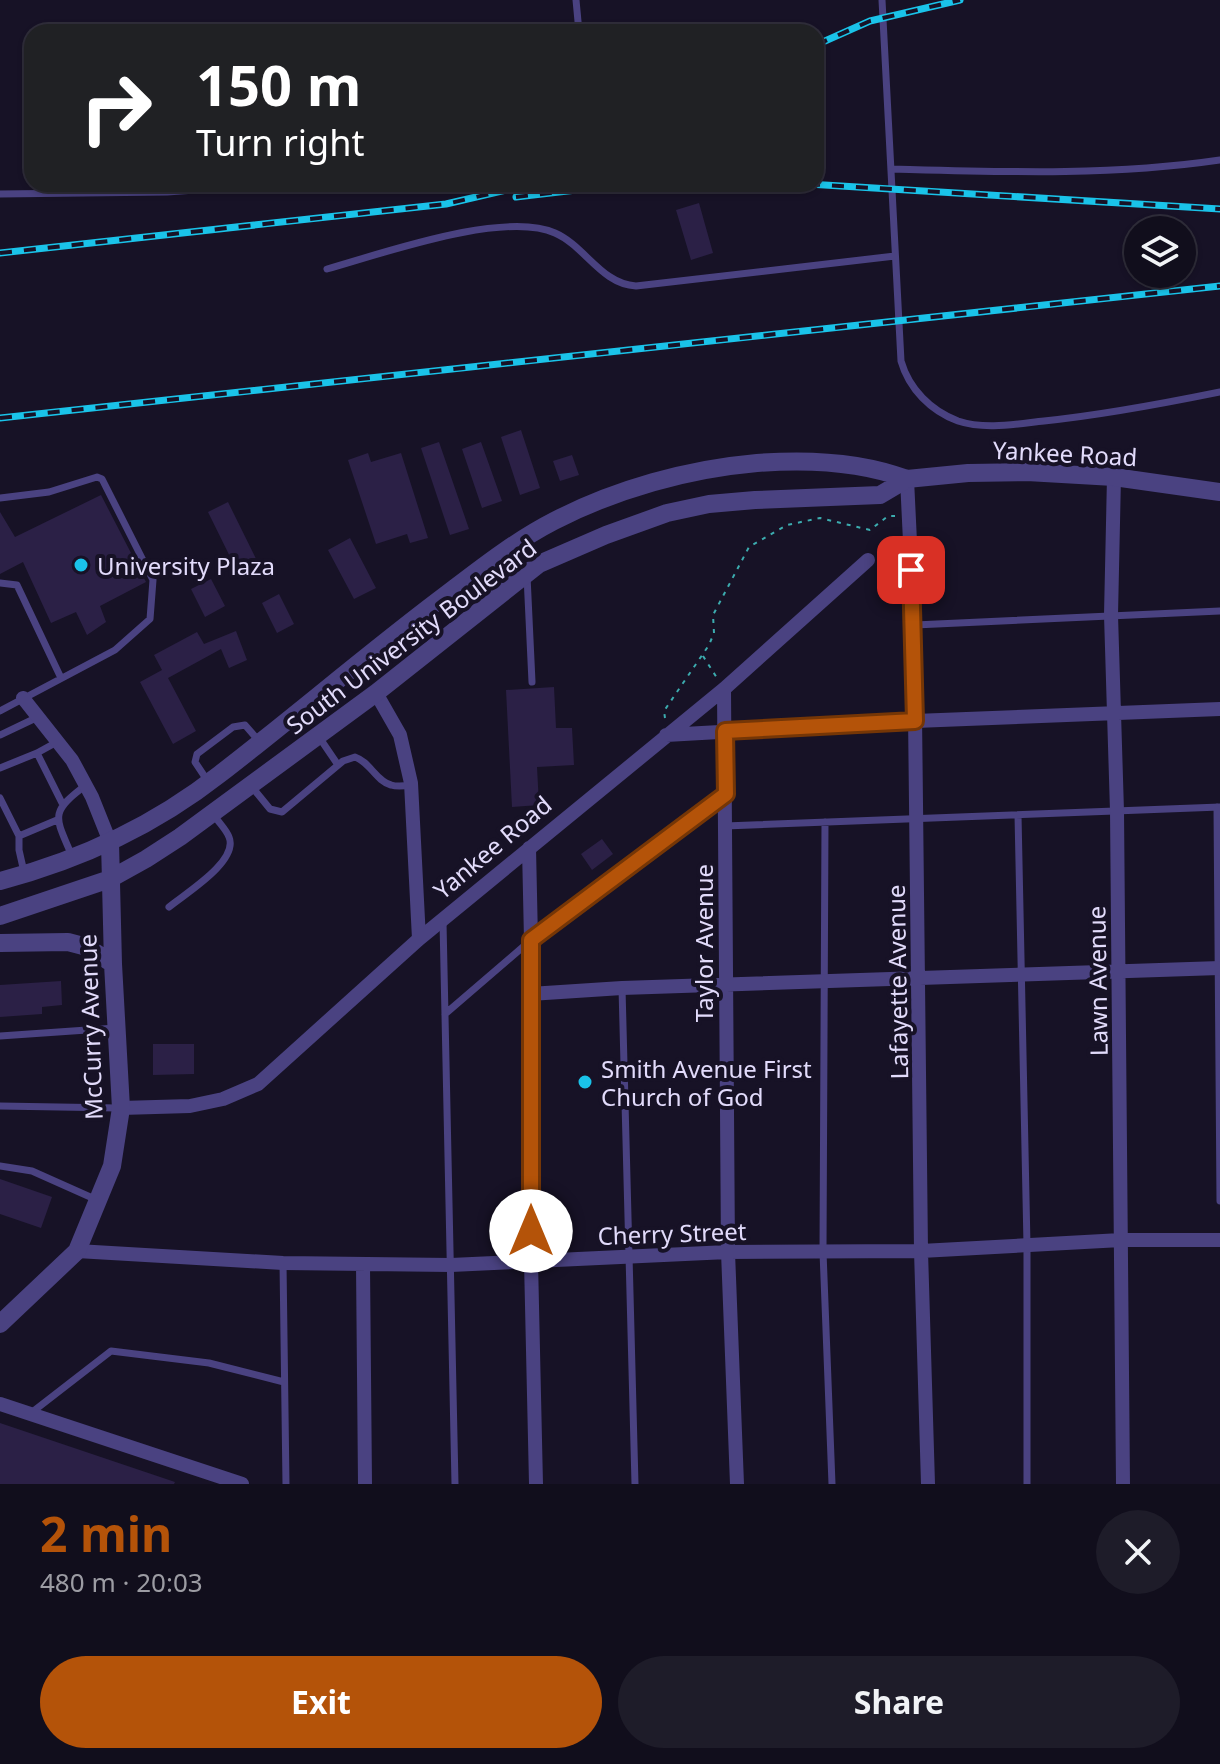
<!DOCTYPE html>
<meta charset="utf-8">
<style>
body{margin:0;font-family:"Noto Sans",sans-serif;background:#1e1c29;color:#f1f3f6;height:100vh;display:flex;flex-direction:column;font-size:30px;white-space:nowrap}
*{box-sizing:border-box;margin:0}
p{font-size:26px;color:#9c9ca3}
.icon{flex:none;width:44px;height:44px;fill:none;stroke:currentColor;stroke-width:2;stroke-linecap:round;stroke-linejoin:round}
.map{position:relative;height:1484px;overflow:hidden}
.drawer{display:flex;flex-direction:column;background:#110e1c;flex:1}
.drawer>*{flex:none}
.banner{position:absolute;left:24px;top:24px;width:800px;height:168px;border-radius:24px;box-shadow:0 2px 6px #0004,0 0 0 2px #302e3b;background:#202124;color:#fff;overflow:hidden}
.buttons{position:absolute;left:1124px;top:216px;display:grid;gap:16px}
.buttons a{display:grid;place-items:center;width:72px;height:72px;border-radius:50%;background:#110e1c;box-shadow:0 2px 6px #0004,0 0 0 2px #302e3b;font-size:40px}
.pin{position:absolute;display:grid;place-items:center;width:68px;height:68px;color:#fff;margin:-34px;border-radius:16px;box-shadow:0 4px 12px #0006}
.me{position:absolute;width:88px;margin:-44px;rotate:0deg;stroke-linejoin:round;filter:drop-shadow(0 0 6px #0008)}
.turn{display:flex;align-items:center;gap:28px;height:168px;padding:0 40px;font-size:36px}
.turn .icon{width:104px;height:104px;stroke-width:2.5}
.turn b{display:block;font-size:56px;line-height:68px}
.round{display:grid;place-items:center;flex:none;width:84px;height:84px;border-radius:42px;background:#1e1c29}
.head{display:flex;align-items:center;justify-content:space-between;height:136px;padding:0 40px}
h1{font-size:48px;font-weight:700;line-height:60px;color:#b45309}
.action{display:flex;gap:16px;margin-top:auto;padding:16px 40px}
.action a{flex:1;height:92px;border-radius:48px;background:#b45309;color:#fff;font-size:32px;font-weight:700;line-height:92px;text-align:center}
.action a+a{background:#1e1c29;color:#f1f3f6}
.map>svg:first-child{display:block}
.building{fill:#2b2046}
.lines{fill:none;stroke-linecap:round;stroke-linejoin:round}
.path{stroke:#3cacaf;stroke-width:2;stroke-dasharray:4 6;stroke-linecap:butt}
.service{stroke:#4a4281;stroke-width:7}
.minor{stroke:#4a4281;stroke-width:14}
.tertiary{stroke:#4a4281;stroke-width:18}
.rail-casing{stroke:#1ac3e9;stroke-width:7}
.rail{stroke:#171226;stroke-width:4;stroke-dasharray:12;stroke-linecap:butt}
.route-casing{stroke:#753606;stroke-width:20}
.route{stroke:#b45309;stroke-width:14}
.poi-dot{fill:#1ac3e9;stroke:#171226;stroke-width:3}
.labels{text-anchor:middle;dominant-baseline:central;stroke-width:8;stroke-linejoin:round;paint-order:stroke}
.street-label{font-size:24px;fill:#e2dbfb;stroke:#171226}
.poi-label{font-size:24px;fill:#e2dbfb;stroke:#171226;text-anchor:start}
</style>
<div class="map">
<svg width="1220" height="1484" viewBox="0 0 1220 1484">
<rect width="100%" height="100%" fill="#171226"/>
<path class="building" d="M699,203l14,50 -22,7 -15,-50z
M521,430l19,58 -20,7 -19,-58z
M439,442l30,87 -19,6 -29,-87z
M481,442l21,59 -20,7 -20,-59z
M368,453l3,9 30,-9 27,85 -18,5 -3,-9 -31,10 -28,-84z
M572,455l7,20 -19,6 -7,-20z
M101,495l45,87 -46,24 6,16 -19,13 -11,-23 -25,11 -28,-61 -23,12v-62l15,25z
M228,502l33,67 -20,10 -33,-67z
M350,538l26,50 -22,11 -26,-49z
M211,579l14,27 -20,11 -14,-28z
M279,594l15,30 -17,9 -15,-30z
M236,631l11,29 -18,8 -8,-19 -53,29 28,53 -23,13 -33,-62 22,-12 -8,-15 43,-23 7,12z
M554,687l2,41h16l2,37 -37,2 2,38 -27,2 -6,-117z
M602,839l11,15 -21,16 -11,-16z
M61,981l1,24 -20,2v7l-42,3v-32z
M153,1044h41v30l-41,1z
M0,1179l52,18 -11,31 -41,-14z
M0,1423l175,59 -1,2h-174z"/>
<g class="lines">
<path class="path" d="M703,656l14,22
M665,718l-1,-7 45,-66 5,-12 -1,-18 36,-68 38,-22 33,-7 50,12 18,-14h7"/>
<path class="service" d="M576,0l3,32
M882,0l19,361c8,28 30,50 57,60 27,9 58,3 86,0 60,-6 117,-17 176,-29
M893,169c110,3 218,7 327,-9
M0,194l167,-2 114,-8
M327,269c54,-15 177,-59 228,-36 30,13 46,51 81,53l259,-30
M0,498l49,-6 48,-15 5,2 51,101 -3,39 -35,31 -115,61
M527,576l5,106
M0,583l17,2 44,93
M915,625l305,-14
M0,735l38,-18
M319,737l19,28
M37,753l25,50
M0,768l37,-15 20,-11
M207,780l-12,-18 2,-8 36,-27 12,-2 14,16
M252,787l18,22 12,3 61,-51 12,-4c15,5 21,24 36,28 6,2 14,1 20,0
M0,798l19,38
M1217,807l3,394
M1018,815l9,430v239
M825,822l-2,430 9,232
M725,826l495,-19
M72,856c-17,-40 -23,-43 14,-71
M24,872l-5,-22v-14l38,-16
M169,907c17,-14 70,-46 60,-70 -3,-8 -11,-15 -15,-22
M443,922l12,562
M622,988l13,496
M445,1014l86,-74 193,-144
M0,1036l116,-8
M0,1106l118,2
M0,1166l32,5 65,29
M283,1263l3,221
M31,1413l80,-62 98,12 75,19"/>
<path class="minor" d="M1114,477l-3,138 6,196 6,673
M907,479l7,146 7,626 7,233
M724,689l4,563 9,232
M376,693l24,42 11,48 8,156
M23,698l49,62 20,37 18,45
M666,735l249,-14 305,-12
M529,848l2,92v321l5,223
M530,994l92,-6 598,-20
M121,1108l69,-2 33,-7 35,-15 161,-145 305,-250 144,-129
M77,1251l206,12 168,2 277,-13 193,-1 200,-11h99
M363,1265l2,219
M0,1404l242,80"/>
<path class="tertiary" d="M0,881c80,-21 155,-56 220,-107 74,-57 145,-118 219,-174 37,-28 74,-58 115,-79 62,-32 134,-52 203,-58 51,-4 102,-2 150,16
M0,916l110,-37 36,-20 34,-22 196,-144 163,-129 67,-29 61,-22 42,-9 46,-4 125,-5 27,-16 61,-6 59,-1 87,5 106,15
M0,943l68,-1 19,5 26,17
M0,1324l77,-73 35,-85 9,-58 -8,-144 -3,-122"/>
<g class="rail-casing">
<path id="rail" d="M816,45l54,-24 90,-21
M808,184l412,25
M516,197l112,-13
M0,253l446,-49 86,-20
M0,418l1220,-132"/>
</g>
<use href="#rail" class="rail"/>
</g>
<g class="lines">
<g class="route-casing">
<path id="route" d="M531,1231v-291l195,-146 -1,-63 190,-10 -4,-151"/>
</g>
<use href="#route" class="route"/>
</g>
<g class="poi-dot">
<circle cx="81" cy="565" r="8"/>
<circle cx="585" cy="1082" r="8"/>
</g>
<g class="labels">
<g class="street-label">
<text transform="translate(1065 453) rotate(3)">Yankee Road</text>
<text transform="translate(411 636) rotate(-37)">South University Boulevard</text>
<text transform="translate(492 847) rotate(-40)">Yankee Road</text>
<text transform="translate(703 943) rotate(-90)">Taylor Avenue</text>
<text transform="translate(1097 981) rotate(-91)">Lawn Avenue</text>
<text transform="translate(897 982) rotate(-91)">Lafayette Avenue</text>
<text transform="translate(90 1027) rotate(-92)">McCurry Avenue</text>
<text transform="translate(672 1233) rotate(-2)">Cherry Street</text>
</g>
<g class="poi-label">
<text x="97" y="565">University Plaza</text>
<text x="601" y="1068">Smith Avenue First<tspan x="601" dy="28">Church of God</tspan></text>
</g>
</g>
</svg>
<div class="buttons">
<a><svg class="icon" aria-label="layers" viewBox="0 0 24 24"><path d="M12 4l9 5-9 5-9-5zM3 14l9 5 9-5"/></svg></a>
</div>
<div class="pin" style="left:911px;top:570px;background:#d93025"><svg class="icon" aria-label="arrive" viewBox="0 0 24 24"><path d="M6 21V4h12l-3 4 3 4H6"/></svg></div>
<svg class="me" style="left:531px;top:1231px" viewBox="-20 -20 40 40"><circle r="19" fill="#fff"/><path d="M0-13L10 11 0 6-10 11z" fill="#b45309"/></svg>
<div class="banner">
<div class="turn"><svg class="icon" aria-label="right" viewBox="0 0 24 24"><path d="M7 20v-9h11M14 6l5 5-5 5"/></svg><div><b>150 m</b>Turn right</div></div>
</div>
</div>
<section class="drawer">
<div class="head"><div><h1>2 min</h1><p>480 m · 20:03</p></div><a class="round"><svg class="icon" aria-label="close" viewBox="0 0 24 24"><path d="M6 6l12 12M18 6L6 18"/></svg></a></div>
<div class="action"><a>Exit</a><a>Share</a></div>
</section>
